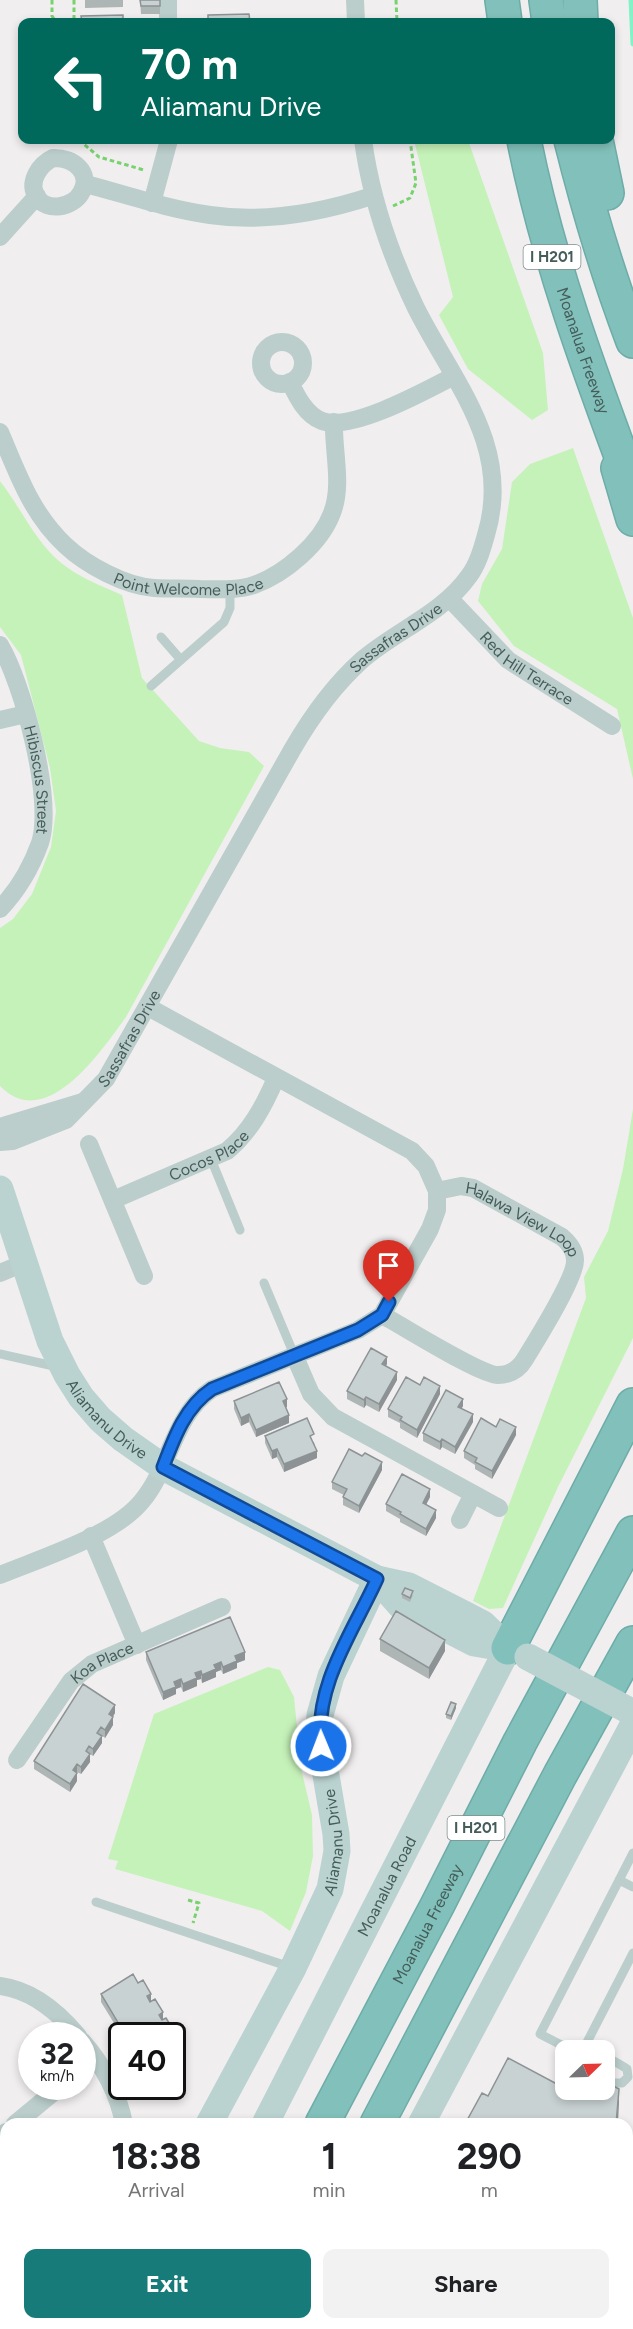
<!DOCTYPE html>
<style>
body{margin:0;font-family:Figtree,sans-serif;background:#f2f2f2;color:#202124;height:100vh;display:flex;flex-direction:column;font-size:22px;white-space:nowrap}
*{box-sizing:border-box;margin:0}
p{font-size:20px;color:#757577}
.icon{flex:none;width:33px;height:33px;fill:none;stroke:currentColor;stroke-width:2;stroke-linecap:round;stroke-linejoin:round}
.map{position:relative;flex:1;overflow:hidden}
.details{position:absolute;left:0px;top:2118px;width:633px;height:212px;display:flex;flex-direction:column;background:#fff;border-radius:18px 18px 0 0;box-shadow:0 3px 9px #0003}
.details>*{flex:none}
.guide{position:absolute;left:18px;top:18px;width:597px;height:126px;border-radius:12px;box-shadow:0 3px 9px #0003;background:#00695c;color:#fff;overflow:hidden}
.needle{width:39px;rotate:67deg}
.fabs{position:absolute;left:555px;top:2040px;display:grid;gap:12px}
.fabs a{display:grid;place-items:center;width:60px;height:60px;border-radius:12px;background:#fff;box-shadow:0 3px 9px #0003;font-size:30px}
.speed{position:absolute;left:18px;top:2022px;display:flex;gap:12px;font-size:30px;font-weight:700;text-align:center}
.speed>*{display:grid;place-content:center;width:78px;height:78px;border-radius:50%;background:#fff;box-shadow:0 3px 9px #0003;line-height:1}
.speed small{font-size:15px;font-weight:400}
.speed .limit{border:3px solid #111;border-radius:9px;background:#fff;color:#111}
.pin{position:absolute;display:grid;place-items:center;width:51px;height:51px;color:#fff;margin:-62px -26px;border-radius:50% 50% 50% 0;rotate:-45deg;box-shadow:0 0 6px #0007}
.pin .icon{rotate:45deg}
.me{position:absolute;width:66px;margin:-33px;rotate:359deg;stroke-linejoin:round;filter:drop-shadow(0 0 4px #0008)}
.turn{display:flex;align-items:center;gap:21px;height:126px;padding:0 24px;font-size:27px}
.turn .icon{width:78px;height:78px;stroke-width:2.5}
.turn b{display:block;font-size:42px;line-height:51px}
.eta{display:flex;justify-content:space-evenly;align-items:center;height:102px;text-align:center}
.eta b{font-size:36px;font-weight:700;line-height:42px}
.cta{display:flex;gap:12px;margin-top:auto;padding:12px 24px}
.cta a{flex:1;height:69px;border-radius:12px;background:#177c79;color:#fff;font-size:24px;font-weight:700;line-height:69px;text-align:center}
.cta a+a{background:#f2f2f2;color:#202124}
.map>svg:first-child{display:block}
.green{fill:#c5f2b9}
.lines{fill:none;stroke-linecap:round;stroke-linejoin:round}
.stream{stroke:#83f2c6;stroke-width:5}
.highway-casing{stroke:#6daca7;stroke-width:36}
.path{stroke:#78d26e;stroke-width:3;stroke-dasharray:4.5 3;stroke-linecap:butt}
.lane{stroke:#bbcecb;stroke-width:9}
.street{stroke:#bbcecb;stroke-width:18}
.secondary{stroke:#bad3d1;stroke-width:27}
.highway{stroke:#82c1bb;stroke-width:33}
.secondary-bridge{stroke:#bad3d1;stroke-width:27}
.wall{fill:#adb5b5}
.shaded-wall{fill:#8d9394}
.building{fill:#c9d2d3;stroke:#8d9394;stroke-width:1.5}
.route-casing{stroke:#114b97;stroke-width:15}
.route{stroke:#1a73e8;stroke-width:10}
.labels{text-anchor:middle;dominant-baseline:central;stroke-width:6;stroke-linejoin:round;paint-order:stroke}
.shield{fill:#fff;stroke:#7d8e8c;stroke-width:1.5}
.shield-label{font-size:15px;font-weight:bold;fill:#455d5a}
.street-label{font-size:16px;fill:#455d5a;stroke:#fff}
</style>
<div class="map">
<svg width="633" height="2329" viewBox="0 0 633 2329">
<rect width="100%" height="100%" fill="#f1eef0"/>
<path class="green" d="M414,140h54l75,213 5,57 -16,10 -64,-51 -29,-54 14,-18z
M573,448l60,170v161l-16,-70 -103,-63 -36,-45 4,-17 20,-35 10,-67 18,-18z
M0,481c14,18 25,39 39,58 23,32 49,41 83,56l20,83 57,63 21,7 29,4 15,14 -138,251c-24,33 -80,117 -126,69v-158l13,-9 19,-25 19,-47 5,-36 -6,-43 -29,-113 -21,-28z
M633,1109v229l-75,149 -55,121 -14,1 -16,-8 113,-303 -2,-21 24,-46 15,-62z
M268,1667l12,3 14,27 7,71 11,47 1,41 -7,36 -16,39 -28,-20 -147,-42 3,-8 -10,-2 46,-145z"/>
<g class="lines">
<path class="stream" d="M631,0l2,44"/>
<g class="highway-casing">
<g id="highway">
<path d="M502,0l3,22"/>
<path d="M546,0l3,22"/>
<path d="M580,0l1,22"/>
<path id="s11" d="M524,140c24,120 66,233 109,348"/>
<path d="M571,140c17,68 37,135 62,201"/>
<path d="M596,140l11,53"/>
<path d="M618,468l15,51"/>
<path d="M508,1648l125,-243"/>
<path id="s12" d="M322,2124l116,-220 82,-162 113,-209"/>
<path d="M377,2124l183,-349 73,-132"/>
<path d="M213,2329l3,-5"/>
<path d="M270,2329l3,-5"/>
</g>
</g>
<path class="path" d="M52,0v16l4,6
M74,0v22
M396,0l1,22
M79,140l20,17 45,13
M393,206l17,-8 6,-15 -6,-43
M188,1900l11,3 -6,20"/>
<path class="lane" d="M161,637l20,23
M151,686l73,-64 6,-14v-19
M211,1159l29,71
M264,1283l31,74
M0,1354l58,13
M619,1880l14,7
M96,1902l194,65
M571,2050l-31,-16 93,-181
M583,2050l50,-97
M604,2056c8,4 16,8 23,13l1,8 -6,6h-10c-6,-10 -7,-15 -4,-25"/>
<g class="street">
<path d="M168,0v22"/>
<path d="M355,0l1,22"/>
<path d="M53,158c20,-1 40,15 28,35 -8,14 -34,20 -44,4 -10,-15 3,-33 16,-39z"/>
<path d="M86,184c41,11 82,25 124,31 55,8 110,-2 162,-19"/>
<path d="M152,203l17,-63"/>
<path d="M0,237l37,-41"/>
<circle cx="282" cy="363" r="21"/>
<path d="M290,382c7,15 16,33 32,39 29,11 105,-31 132,-45"/>
<path id="s1" d="M0,432c18,42 31,81 65,113 21,20 60,41 89,43 15,1 31,0 46,1 17,0 37,2 54,-4 31,-11 67,-42 78,-72 11,-28 1,-62 2,-91"/>
<path id="s2" d="M450,599l58,61 104,66"/>
<path id="s3" d="M0,645c23,39 54,155 40,198 -9,25 -22,47 -40,66"/>
<path d="M0,720l26,-6"/>
<path id="s4" d="M148,1007l264,144 14,15 11,25 24,-5 12,2 89,49c7,6 13,13 13,23 1,17 -39,81 -50,99 -6,10 -15,16 -27,16 -18,0 -95,-49 -116,-60"/>
<path d="M0,1127l82,-25"/>
<path id="s5" d="M0,1142l13,-1 53,-21 40,-41 186,-329c19,-33 42,-65 70,-90 35,-30 80,-46 107,-84 9,-12 13,-27 17,-41 27,-89 -33,-153 -70,-227 -26,-54 -45,-109 -53,-168"/>
<path d="M89,1144l55,132"/>
<path id="s6" d="M113,1200l114,-49c23,-19 37,-45 49,-73"/>
<path d="M0,1273l24,-10"/>
<path d="M295,1357l16,37 22,23 166,91"/>
<path d="M460,1520l13,-26"/>
<path d="M91,1536l46,109"/>
<path d="M0,1575c41,-17 115,-40 142,-74 29,-35 31,-86 70,-112l146,-59 24,-15 48,-86 7,-19v-19"/>
<path id="s7" d="M17,1760l54,-79 21,-17 130,-57"/>
<path d="M0,1986c31,4 58,26 78,50"/>
<path d="M82,2041c22,25 36,51 42,83"/>
<path d="M15,2124l46,-38"/>
<path d="M0,2137l6,-5"/>
<path d="M0,2315l6,-6"/>
</g>
<g class="secondary">
<path id="s8" d="M0,1189l50,152 17,34 14,22 19,22 23,20 40,28 214,112 32,7 57,29 17,9 25,24"/>
<path d="M377,1579l23,26 74,38 36,6"/>
<path id="s9" d="M209,2124l84,-156 37,-79 7,-38 -1,-17 -15,-88 -2,-18 1,-13 11,-39 46,-97"/>
<path id="s10" d="M265,2124l243,-476"/>
<path d="M421,2124l212,-399"/>
<path d="M88,2329l6,-5"/>
<path d="M161,2329l3,-5"/>
<path d="M311,2329l3,-5"/>
</g>
<use href="#highway" class="highway"/>
<path class="secondary-bridge" d="M528,1657l98,52"/>
</g>
<path class="wall" d="M85,0h38v7l-38,1z
M140,0h20v14h-19z
M387,1364l-1,2 11,14 -18,32 -13,-7 -2,3 -17,-9v-8z
M420,1385l20,9 -23,44 -17,-10v-5l-12,-6v-8z
M234,1401l53,6h-1l3,16 -33,14 -7,-15 -8,4 -7,-17z
M463,1406l-1,2 11,14 -18,32 -13,-7 -2,3 -17,-9v-8z
M496,1427l20,8 -24,44 -17,-10v-4l-11,-7v-7z
M265,1436l49,6 3,16 -33,14 -7,-15 -5,2 -7,-16z
M382,1470l-23,43 -16,-8v-8l1,-2 -12,-6v-7z
M430,1497l-4,7 10,14 -10,18 -26,-14v-3l-14,-8v-7z
M402,1594l11,1 -3,7 -8,-4z
M380,1639l65,12 -16,28 -49,-28z
M146,1652l99,8 -8,3v5l-14,6 -2,-4 -5,2v5l-14,6 -1,-4 -4,1v6l-14,6 -2,-5 -5,2v5l-13,6 -17,-40z
M456,1708l-5,12 -5,-2v-4z
M115,1713l-2,4v8l-8,13 -4,-3 1,8 -9,13 -3,-2v8l-9,12 -4,-2v9l-7,11 -36,-23v-8z
M133,1974l5,9 5,-3 8,14 -1,8 5,-3 8,13v8l3,-2 8,13v8l4,-2 7,12v7l-13,8v-28h-50l-21,-34v-8z"/>
<path class="shaded-wall" d="M387,1357v7l-5,8v-8z
M397,1372v8l-18,32v-8z
M440,1386v8l-23,44v-8z
M366,1397v8l-2,3v-8z
M287,1399v8l-4,2v-8z
M463,1399v7l-5,8v-7z
M249,1414v8l-8,4v-8z
M473,1414v8l-18,32v-7z
M289,1415v8l-33,14v-7z
M516,1427v8l-24,44v-8z
M442,1439v8l-2,3v-8z
M277,1449v8l-5,2v-8z
M317,1451v7l-33,14v-8z
M382,1462v8l-23,43v-7z
M430,1489v8l-7,14v-8z
M436,1510v8l-10,18v-7z
M445,1640v11l-16,28v-11z
M245,1652v8l-8,3v5l-14,6v-7l12,-11z
M221,1662v8l-5,2v5l-14,6v-8l12,-10z
M201,1671v8l-4,1v6l-14,6v-8l12,-11z
M181,1679v8l-5,2v5l-13,6v-8l11,-10z
M456,1704v4l-5,12v-4z
M115,1705v8l-6,9v-8z
M113,1717v8l-8,13v-8z
M102,1736v7l-9,13v-7z
M90,1754v8l-9,12v-7z
M77,1764v8l-4,6v-8z
M77,1773v8l-7,11v-8z
M151,1994v7l-4,3v-8z
M163,2012v8l-4,-5z
M174,2031v8l-2,1v-4h-2v-3z
M185,2049v7l-13,8v-7z
M619,2089v14l-1,21h-2z"/>
<path class="building" d="M140,0h20v6h-19z
M249,14l1,8h-42v-7z
M123,15v7h-41l-1,-6z
M371,1348l16,9 -5,7 15,8 -18,32 -13,-7 -2,3 -17,-9z
M406,1377l14,8 4,-8 16,9 -23,44 -17,-10 2,-3 -14,-8z
M279,1382l8,17 -4,2 6,14 -33,15 -7,-16 -8,4 -7,-17z
M446,1390l17,9 -5,8 15,7 -18,33 -13,-8 -2,3 -17,-9z
M307,1418l7,16 -4,2 7,15 -33,13 -7,-15 -5,2 -7,-15z
M481,1418l15,9 4,-8 16,8 -24,44 -17,-9 2,-4 -13,-7z
M349,1449l13,7 3,-3 17,9 -23,44 -16,-9 4,-8 -15,-7z
M402,1474l28,15 -7,14 13,7 -10,19 -26,-15 1,-2 -15,-8z
M405,1588l8,3 -3,7 -8,-4z
M396,1611l49,29 -16,28 -49,-29z
M230,1617l15,35 -10,4 2,5 -14,6 -2,-5 -7,3 2,4 -14,6 -1,-4 -6,2 2,5 -14,6 -2,-5 -7,3 2,5 -13,5 -17,-40z
M83,1684l32,21 -6,9 4,3 -8,13 -4,-3 -4,6 5,3 -9,13 -4,-3 -3,5 4,3 -9,13 -4,-3 -4,6 4,3 -7,11 -36,-23z
M451,1702l5,2 -5,12 -5,-2z
M133,1974l5,9 5,-3 8,14 -4,2 3,6 5,-3 8,13 -4,3 3,5 4,-2 8,13 -4,2 2,3h-46l-25,-42z
M172,2037l2,2 4,-2 7,12 -13,8z
M508,2058l62,33 1,-1h33v-9l15,8 -3,35h-151l17,-31 6,3z"/>
<g class="lines">
<g class="route-casing">
<path id="route" d="M321,1746c-7,-61 32,-114 56,-167l-214,-112c11,-29 22,-60 49,-78l146,-59 24,-15 7,-13"/>
</g>
<use href="#route" class="route"/>
</g>
<g class="labels">
<g class="shield">
<rect x="523.5" y="245" width="57" height="24" rx="4.5"/>
<rect x="447.5" y="1816" width="57" height="24" rx="4.5"/>
</g>
<g class="shield-label">
<text x="552" y="257">I H201</text>
<text x="476" y="1828">I H201</text>
</g>
<g class="street-label">
<text stroke="none"><textPath href="#s11" startOffset="219">Moanalua Freeway</textPath></text>
<text stroke="none"><textPath href="#s1" startOffset="266">Point Welcome Place</textPath></text>
<text stroke="none"><textPath href="#s5" startOffset="660">Sassafras Drive</textPath></text>
<text stroke="none"><textPath href="#s2" startOffset="104">Red Hill Terrace</textPath></text>
<text stroke="none"><textPath href="#s3" startOffset="141">Hibiscus Street</textPath></text>
<text stroke="none"><textPath href="#s5" startOffset="174">Sassafras Drive</textPath></text>
<text stroke="none"><textPath href="#s6" startOffset="106">Cocos Place</textPath></text>
<text stroke="none"><textPath href="#s4" startOffset="444">Halawa View Loop</textPath></text>
<text stroke="none"><textPath href="#s8" startOffset="258">Aliamanu Drive</textPath></text>
<text stroke="none"><textPath href="#s7" startOffset="132">Koa Place</textPath></text>
<text stroke="none"><textPath href="#s9" startOffset="312">Aliamanu Drive</textPath></text>
<text stroke="none"><textPath href="#s10" startOffset="267">Moanalua Road</textPath></text>
<text stroke="none"><textPath href="#s12" startOffset="226">Moanalua Freeway</textPath></text>
</g>
</g>
</svg>
<div class="fabs">
<a><svg class="needle" viewBox="-14 -14 28 28"><path d="M0-13l5 13h-10z" fill="#e53935"/><path d="M0 13l5-13h-10z" fill="#757577"/></svg></a>
</div>
<div class="speed"><div>32<small>km/h</small></div><div class="limit">40</div></div>
<div class="pin" style="left:389px;top:1302px;background:#d93025"><svg class="icon" aria-label="arrive" viewBox="0 0 24 24"><path d="M6 21V4h12l-3 4 3 4H6"/></svg></div>
<svg class="me" style="left:321px;top:1746px" viewBox="-20 -20 40 40"><circle r="17" fill="#1a73e8" stroke="#fff" stroke-width="3"/><path d="M0-11L8 9 0 5-8 9z" fill="#fff"/></svg>
<div class="guide">
<div class="turn"><svg class="icon" aria-label="left" viewBox="0 0 24 24"><path d="M17 20v-9H6M10 6l-5 5 5 5"/></svg><div><b>70 m</b>Aliamanu Drive</div></div>
</div>
<section class="details">
<div class="eta">
<div><b>18:38</b><p>Arrival</p></div>
<div><b>1</b><p>min</p></div>
<div><b>290</b><p>m</p></div>
</div>
<div class="cta"><a>Exit</a><a>Share</a></div>
</section>
</div>
